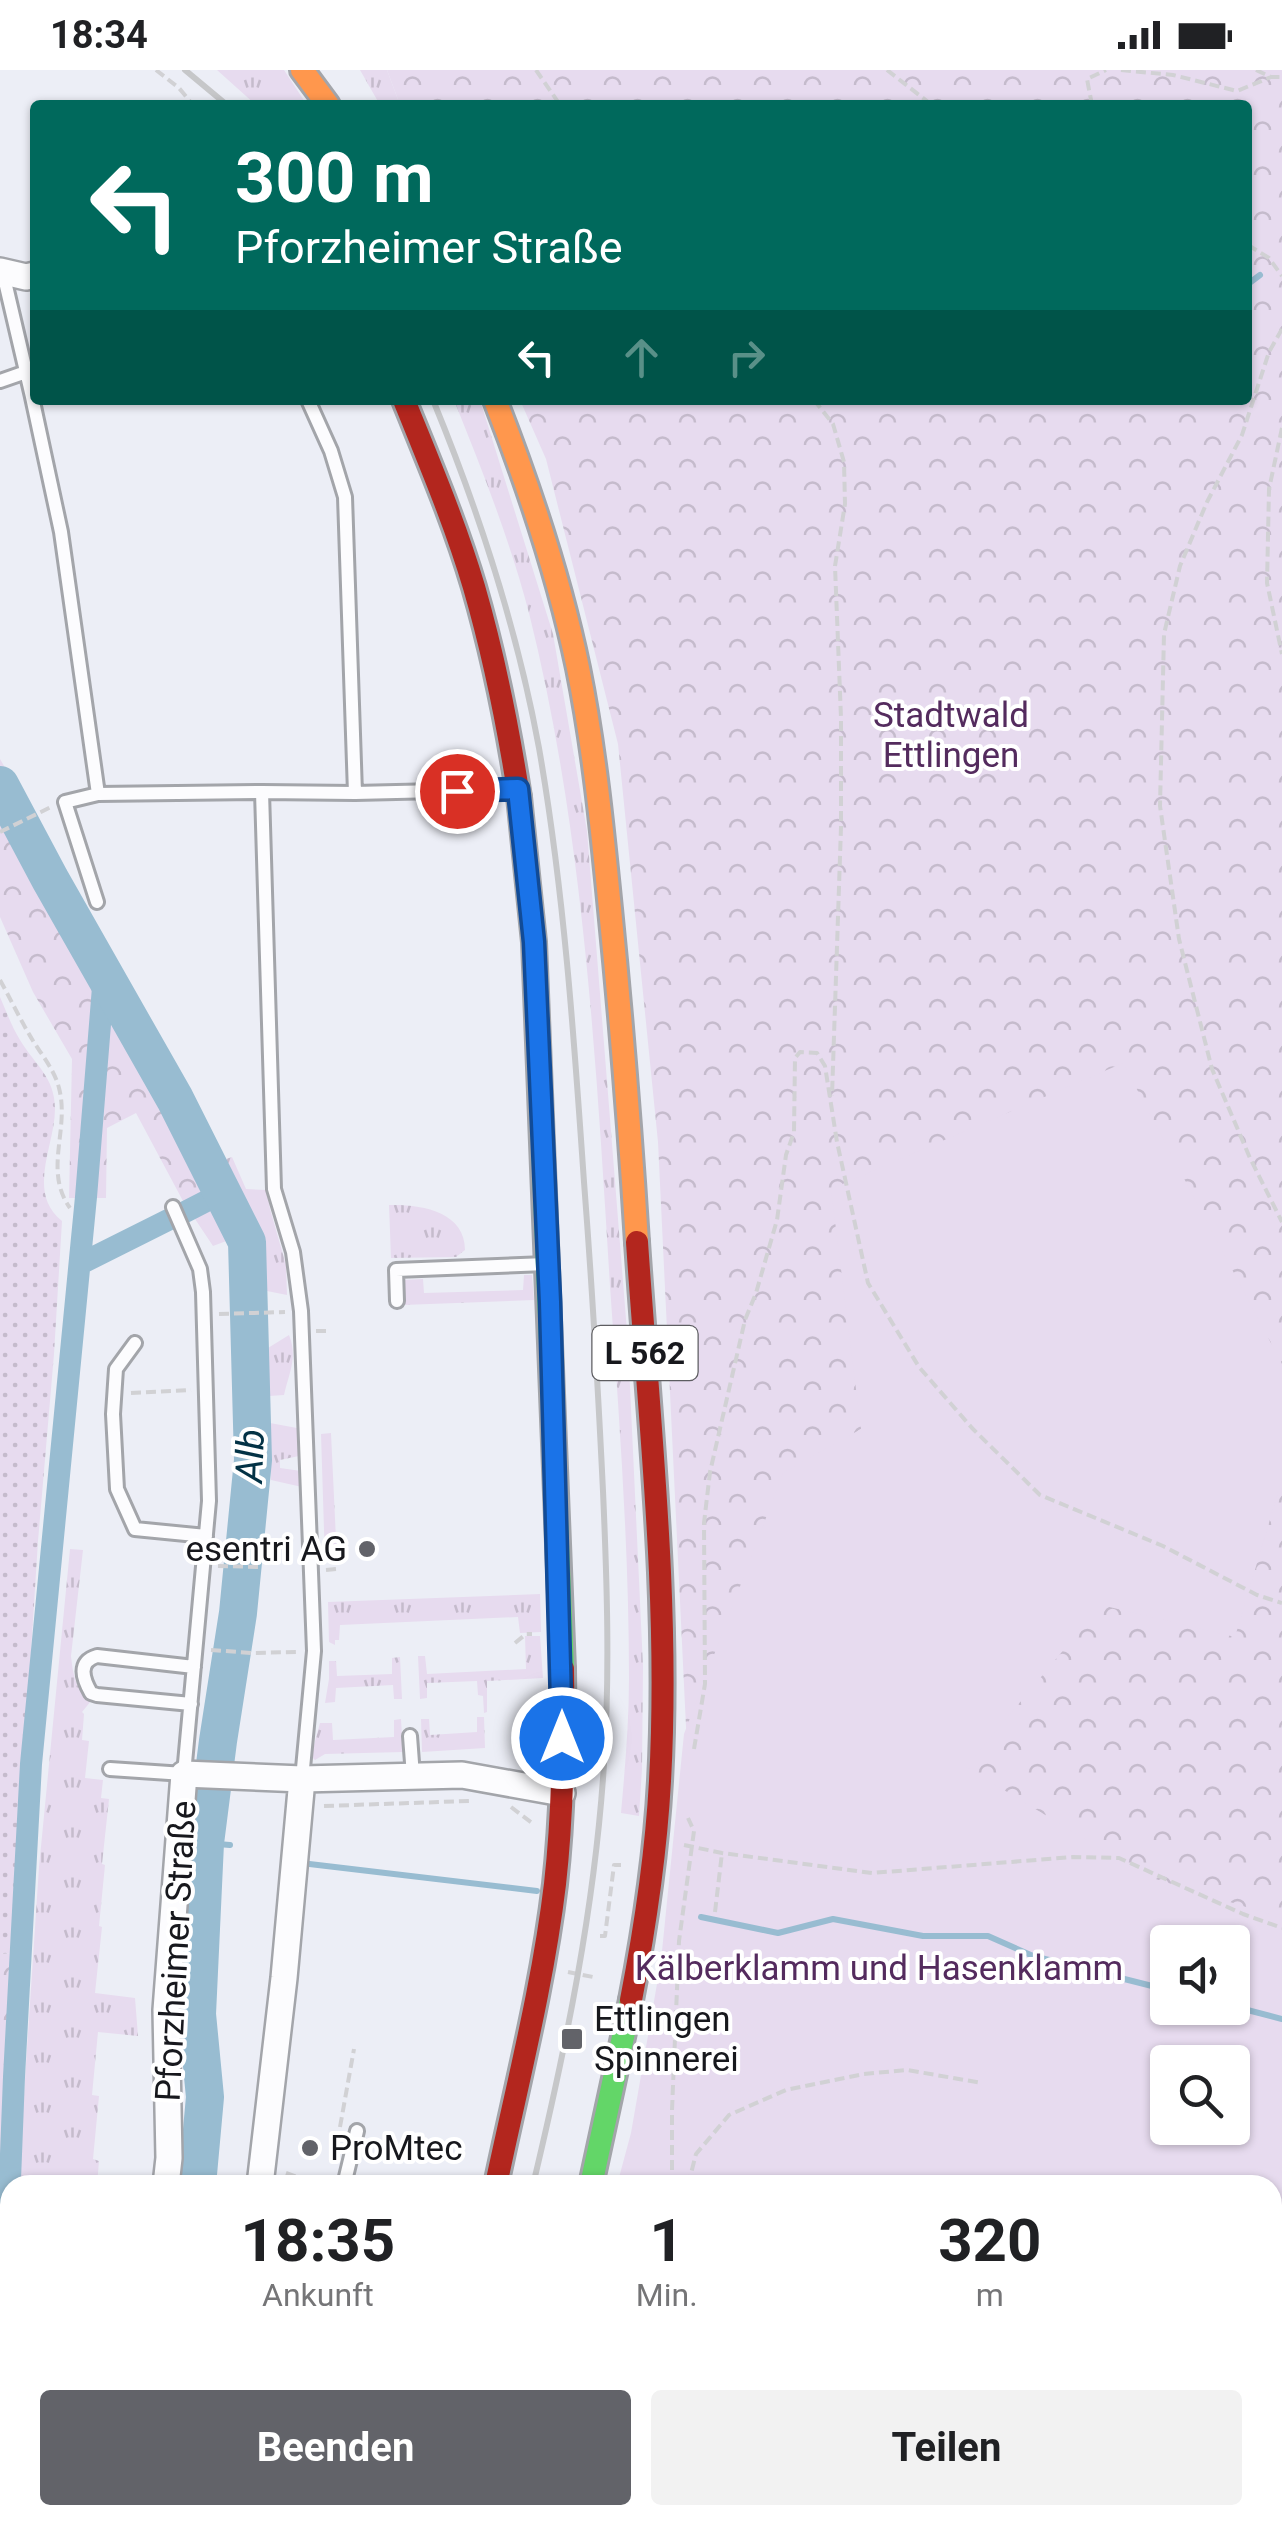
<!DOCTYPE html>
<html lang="de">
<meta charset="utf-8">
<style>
body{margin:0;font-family:Roboto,sans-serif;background:#f2f2f2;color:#202124;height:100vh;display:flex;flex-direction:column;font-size:38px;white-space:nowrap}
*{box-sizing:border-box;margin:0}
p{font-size:32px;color:#757577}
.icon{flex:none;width:55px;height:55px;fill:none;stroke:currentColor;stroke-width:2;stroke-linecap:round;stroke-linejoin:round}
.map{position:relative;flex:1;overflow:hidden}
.sheet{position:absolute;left:0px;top:2105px;width:1282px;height:350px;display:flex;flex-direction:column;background:#fff;border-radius:30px 30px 0 0;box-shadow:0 2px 8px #0004}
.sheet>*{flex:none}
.hud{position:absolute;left:30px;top:30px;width:1222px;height:305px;border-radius:10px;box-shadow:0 2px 8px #0004;background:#00695c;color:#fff;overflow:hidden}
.fabs{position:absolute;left:1150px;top:1855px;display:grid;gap:20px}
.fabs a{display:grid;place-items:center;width:100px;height:100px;border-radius:10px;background:#fff;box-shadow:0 2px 8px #0004;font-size:50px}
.pin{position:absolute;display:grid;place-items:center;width:85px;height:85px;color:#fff;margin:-42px;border:5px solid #fff;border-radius:50%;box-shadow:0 2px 10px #0007}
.me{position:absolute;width:110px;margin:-55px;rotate:0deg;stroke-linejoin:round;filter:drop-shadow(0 0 8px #0008)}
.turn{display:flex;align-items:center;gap:35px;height:210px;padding:0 40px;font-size:45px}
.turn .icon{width:130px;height:130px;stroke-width:2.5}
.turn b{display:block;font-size:70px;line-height:85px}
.lanes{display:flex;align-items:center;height:95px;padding:0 40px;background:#0003;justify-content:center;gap:50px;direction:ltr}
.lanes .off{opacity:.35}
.eta{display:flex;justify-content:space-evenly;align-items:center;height:170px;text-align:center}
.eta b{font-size:60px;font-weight:700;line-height:70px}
.cta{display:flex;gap:20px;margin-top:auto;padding:20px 40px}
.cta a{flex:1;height:115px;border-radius:10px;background:#626369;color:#fff;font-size:40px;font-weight:700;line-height:115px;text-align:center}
.cta a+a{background:#f2f2f2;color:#202124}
.status{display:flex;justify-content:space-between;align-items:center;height:70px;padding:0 50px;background:#fff;direction:ltr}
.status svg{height:28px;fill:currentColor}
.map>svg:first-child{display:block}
.grass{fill:url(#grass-tufts)}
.forest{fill:url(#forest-crowns);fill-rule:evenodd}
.park{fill:#e7dbef;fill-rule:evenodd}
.garden{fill:url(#garden-dots)}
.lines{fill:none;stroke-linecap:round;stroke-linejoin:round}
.stream{stroke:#98bcd1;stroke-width:6}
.canal{stroke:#98bcd1;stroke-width:22}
.river{stroke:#98bcd1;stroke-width:38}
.lane-casing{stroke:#a3a5aa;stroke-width:18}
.street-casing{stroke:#a3a5aa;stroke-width:30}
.fast-casing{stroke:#a3a5aa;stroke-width:28}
.slow-casing{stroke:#a3a5aa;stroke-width:28}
.jam-casing{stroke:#a3a5aa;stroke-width:28}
.path{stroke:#d1d1d4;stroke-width:4;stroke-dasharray:10 5;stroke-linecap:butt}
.lane{stroke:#fcfcfe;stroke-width:12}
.street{stroke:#fcfcfe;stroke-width:25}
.fast{stroke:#63d668;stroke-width:22}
.slow{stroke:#ff974d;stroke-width:22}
.jam{stroke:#b3261e;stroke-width:22}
.rail{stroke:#c6c7c9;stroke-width:6}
.route-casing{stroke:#114b97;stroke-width:25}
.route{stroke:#1a73e8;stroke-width:18}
.poi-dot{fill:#626369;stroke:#fff;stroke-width:4}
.labels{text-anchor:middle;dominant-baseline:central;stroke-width:8;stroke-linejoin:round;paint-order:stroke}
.shield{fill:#fff;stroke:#5d5d61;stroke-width:2.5}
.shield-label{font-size:32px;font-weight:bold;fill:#17181d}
.park-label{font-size:35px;fill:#542b5e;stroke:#fff}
.poi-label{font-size:35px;fill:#17181d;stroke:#fff;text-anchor:start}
.street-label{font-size:35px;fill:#17181d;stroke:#fff}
.water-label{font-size:38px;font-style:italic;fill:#033245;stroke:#fff}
</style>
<div class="status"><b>18:34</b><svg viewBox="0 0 49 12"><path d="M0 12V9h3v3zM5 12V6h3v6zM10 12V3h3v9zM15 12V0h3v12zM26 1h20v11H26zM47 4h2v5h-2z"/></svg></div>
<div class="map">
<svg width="1282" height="2455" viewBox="0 0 1282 2455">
<defs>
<pattern id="grass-tufts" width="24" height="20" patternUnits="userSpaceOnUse" patternTransform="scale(2.5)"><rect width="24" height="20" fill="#e7dbef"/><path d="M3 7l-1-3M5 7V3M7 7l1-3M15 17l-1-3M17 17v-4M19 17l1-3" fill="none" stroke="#c5bbcc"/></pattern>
<pattern id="forest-crowns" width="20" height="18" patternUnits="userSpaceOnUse" patternTransform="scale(2.5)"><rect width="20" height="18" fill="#e7dbef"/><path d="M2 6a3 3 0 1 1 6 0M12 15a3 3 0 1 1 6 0" fill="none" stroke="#c5bbcc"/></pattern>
<pattern id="garden-dots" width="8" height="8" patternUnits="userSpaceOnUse" patternTransform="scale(2.5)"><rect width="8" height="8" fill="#e7dbef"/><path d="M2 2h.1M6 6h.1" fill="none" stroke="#c5bbcc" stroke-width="1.8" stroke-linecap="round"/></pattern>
</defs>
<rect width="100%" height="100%" fill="#eceef6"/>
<path class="grass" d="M217,0h67l23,35h-51z
M360,0h27l13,35h-20z
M454,330h26l73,234 34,197 41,513 15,322 -1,103 -3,47 -18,-3c4,-45 8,-90 8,-135 0,-131 -10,-262 -19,-392 -14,-225 -26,-453 -81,-673 -19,-73 -47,-143 -75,-213z
M232,1087l14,32 21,1 3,19 16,56 1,30 -20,-4 -6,-55 -19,-43 -19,-33z
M389,1135c31,-1 76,6 76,45l-9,7 -65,1z
M524,1205h8l2,25 -131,5 -1,-25 21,-1 1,14 99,-3z
M289,1265c9,22 0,38 -5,60l-15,1 -1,-48z
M270,1353l27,5 2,28 -19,4v8l21,3 1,16 -31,-7z
M331,1363l6,128 -12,1 -4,-128z
M70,1479l13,1 -12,106c2,18 4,33 20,45l-9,11 2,2 -2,26 7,1 -4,37 18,2 -2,18 8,1 -7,65 3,1 -6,61 3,1 -7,66 40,5 3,38 -40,-4 -6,63 7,1 -6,63 6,2 -2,24h-79l21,-318z
M540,1524l1,38 -21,1 -2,-16 -178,8 -1,15h-4v5l-6,-3 -1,-40z
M525,1566h15l3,42 -56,3v31l-3,1 -1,-17 -5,-1 -1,-14 -50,2v15l-7,1 -2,-43h7l2,18 99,-5z
M400,1587l2,42h-8l-1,-14 -57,3 -1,14 -10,1 4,-24v-18h7l1,15 55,-2v-16z
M477,1647h7l1,31 -63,4 -1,-33h8l1,16 47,-3z
M401,1649l2,33 -78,2 -10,6 -4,-4 9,-33h12l1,17 61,-3v-17z
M10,2195v92l-10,-3v-44z"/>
<path class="forest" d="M387,0h895v2455h-757l3,-10h744v-330l-573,-187 -41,-856 -40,-398 -72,-285 -26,-59h728v-295h-848zM1168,1872h64v66h-64zM1168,1992h64v66h-64z
M0,689l28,48 -20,11 124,222 105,197 -24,9 -30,-45 -47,-88 -29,15 -1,70h-37l3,-139 -39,-67 -33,-75z
M12,1883l-12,237v-236z
M0,2284l10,3v65l-10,17z
M0,2418l10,5v22h38l16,10h-64z"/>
<path class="park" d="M1123,993l159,301v115l-47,158 -134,-32 -135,162 180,109 136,42v557l-9,2 -1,-292h-655l14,-52 30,-172 23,-227 99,-261 78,-44 -30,-240zM1168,1872h64v66h-64zM1168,1992h64v66h-64z
M149,2445h25l17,7 -1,3h-46z
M527,2445h614l-20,10h-596z"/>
<path class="garden" d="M0,927c6,14 12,30 20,43 15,25 35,37 35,69 0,37 -29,83 7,112l-8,133 -16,187 -26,412 -12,1z"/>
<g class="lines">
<path class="stream" d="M1248,214l12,-9
M205,1773l25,2
M301,1793l236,28
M701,1847l77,16 55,-14 90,17h65l45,20 135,34
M1232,1936l50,13"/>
<path class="canal" d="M185,1142l37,-19
M80,1194l88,-44
M0,2204l8,-43 6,-154 17,-313 55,-567 18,-222"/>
<path class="river" d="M0,715l50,94 125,220 72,143 6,218 -15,153 -20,128 -13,102 -8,171 8,83 -8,88
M38,2455l7,-10"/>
<g class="lane-casing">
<path id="lane" d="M3,203l29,124
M0,311l26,-9
M35,325l-3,2 29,135 37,262
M308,330l23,51 14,46 10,296
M262,722l12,397 19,63 8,59 13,340 -12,128
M97,832l-32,-100 33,-8 164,-2 93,1 161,-4
M397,1231l-1,-31 150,-6
M135,1273l-19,26 -3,45 4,75 18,40 71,7
M191,1634l-94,-9 -6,-2c-8,-14 -14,-31 6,-37l97,11
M410,1666l3,40
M110,1699l74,5 25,-273 -6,-209 -3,-23 -27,-62
M344,2115l13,-54
M227,2455l3,-10"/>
</g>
<g class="street-casing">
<path id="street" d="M0,201l26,6 9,-2
M166,2115l3,-27 -3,-148 18,-236 118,5 160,-4 100,18
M260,2115l24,-207 18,-199
M119,2455l6,-10
M400,2455l3,-10"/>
</g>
<g class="fast-casing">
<path id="fast" d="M519,727l15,145 29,727
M591,2115l40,-185"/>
</g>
<g class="slow-casing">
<path id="slow" d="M302,0l26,35
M495,330c34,87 64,176 83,268 16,79 24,160 32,241 11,110 20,222 27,333
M498,2455l3,-10"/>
</g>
<g class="jam-casing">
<path id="jam" d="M404,330c25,62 51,123 70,187 20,69 34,139 45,210
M631,1930c14,-72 25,-145 29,-219 10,-179 -11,-360 -23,-539
M496,2115c21,-100 47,-200 59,-301 8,-71 9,-143 8,-215"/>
</g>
<path class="path" d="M156,0l23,18 14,17
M536,0l24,35
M887,0l45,35
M1121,0l52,5 64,16 34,-14
M1256,0l15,7h11
M1092,35l-5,-26 19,-9
M1248,175l21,13 13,18
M1282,259l-13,23 -27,83 -35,67 -27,64 -16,68 -4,172 19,133 33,130 38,89 32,64
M814,330l19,24 11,38 1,42 -10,62 6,152v109l-9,269
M1282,358l-13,61 -2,94 15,71
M0,762l51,-25
M0,910c10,18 19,37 29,54 10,18 25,34 30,54 11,42 -16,82 11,120
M219,1244l66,-2
M316,1261h11
M131,1323l60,-3
M218,1496l41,1
M326,1500l11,-1
M515,1573l11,-9h6
M211,1580l41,3 44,-1
M694,1679l11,-65 -1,-161 6,-51 35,-152 11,-27 21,-73 9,-65 8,-23 1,-74 5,-6 17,1 8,13 12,76 31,141 51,84 53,61 68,67 123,51 94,49 25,8
M324,1736l145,-5
M511,1737l21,16
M684,1775l38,8 150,20 201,-16 46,1 124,56 39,14
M715,1842l7,-59
M600,1866h5l9,-71h7
M568,1902l25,5
M340,2057l14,-78
M286,2103l33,12
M672,2115v-75l7,-169 15,-110 -6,-13
M688,2115l8,-31 33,-39 57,-25 78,-16 43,-4 75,13
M0,2199l10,1
M0,2257l10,-41
M0,2433l9,-15
M593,2455l7,-10"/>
<use href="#lane" class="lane"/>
<use href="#street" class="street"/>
<use href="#fast" class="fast"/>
<use href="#slow" class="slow"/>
<use href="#jam" class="jam"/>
<path class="rail" d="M185,0l42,35
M433,330c46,112 84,228 106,348 25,143 35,289 45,434 8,103 14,206 19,309 4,91 7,182 1,273 -9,142 -38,283 -71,421
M438,2455l3,-10"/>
</g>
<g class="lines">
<g class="route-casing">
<path id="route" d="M457,721l61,-2 16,153 16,360 12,436"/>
</g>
<use href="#route" class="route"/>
</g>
<g class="poi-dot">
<circle cx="367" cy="1479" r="10"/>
<rect x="560" y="1957" width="24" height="24" rx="5"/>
<circle cx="310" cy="2078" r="10"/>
</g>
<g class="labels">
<rect class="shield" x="592.5" y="1256" width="105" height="54" rx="8"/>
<g class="shield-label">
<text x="645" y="1283">L 562</text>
</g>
<g class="park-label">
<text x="951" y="645">Stadtwald<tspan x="951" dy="40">Ettlingen</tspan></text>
<text x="879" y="1898">Kälberklamm und Hasenklamm</text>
</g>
<g class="poi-label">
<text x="347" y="1479" text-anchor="end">esentri AG</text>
<text x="594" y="1949">Ettlingen<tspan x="594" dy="40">Spinnerei</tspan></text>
<text x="330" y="2078">ProMtec</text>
</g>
<g class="street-label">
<text transform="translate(176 1881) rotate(-87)">Pforzheimer Straße</text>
</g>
<g class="water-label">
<text transform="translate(250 1386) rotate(-88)">Alb</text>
</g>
</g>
</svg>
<div class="fabs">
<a><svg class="icon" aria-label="sound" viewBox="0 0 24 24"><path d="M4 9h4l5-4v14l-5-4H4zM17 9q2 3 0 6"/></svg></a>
<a><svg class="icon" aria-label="search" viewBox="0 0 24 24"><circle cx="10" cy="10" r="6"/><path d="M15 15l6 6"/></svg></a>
</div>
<div class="pin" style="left:457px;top:721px;background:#d93025"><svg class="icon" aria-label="arrive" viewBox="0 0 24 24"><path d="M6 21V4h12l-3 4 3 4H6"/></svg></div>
<svg class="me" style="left:562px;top:1668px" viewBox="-20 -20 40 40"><circle r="17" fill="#1a73e8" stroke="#fff" stroke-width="3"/><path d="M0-11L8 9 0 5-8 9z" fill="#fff"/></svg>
<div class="hud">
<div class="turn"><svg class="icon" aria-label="left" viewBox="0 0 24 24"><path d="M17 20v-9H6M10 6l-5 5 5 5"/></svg><div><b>300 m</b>Pforzheimer Straße</div></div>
<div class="lanes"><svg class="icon" aria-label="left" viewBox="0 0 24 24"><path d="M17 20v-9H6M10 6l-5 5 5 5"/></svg><svg class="icon off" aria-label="ahead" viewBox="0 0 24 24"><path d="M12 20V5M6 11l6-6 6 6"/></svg><svg class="icon off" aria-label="right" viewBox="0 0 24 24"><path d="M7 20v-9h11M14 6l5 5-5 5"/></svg></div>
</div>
<section class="sheet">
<div class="eta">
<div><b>18:35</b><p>Ankunft</p></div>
<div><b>1</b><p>Min.</p></div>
<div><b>320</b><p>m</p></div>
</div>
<div class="cta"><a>Beenden</a><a>Teilen</a></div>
</section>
</div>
